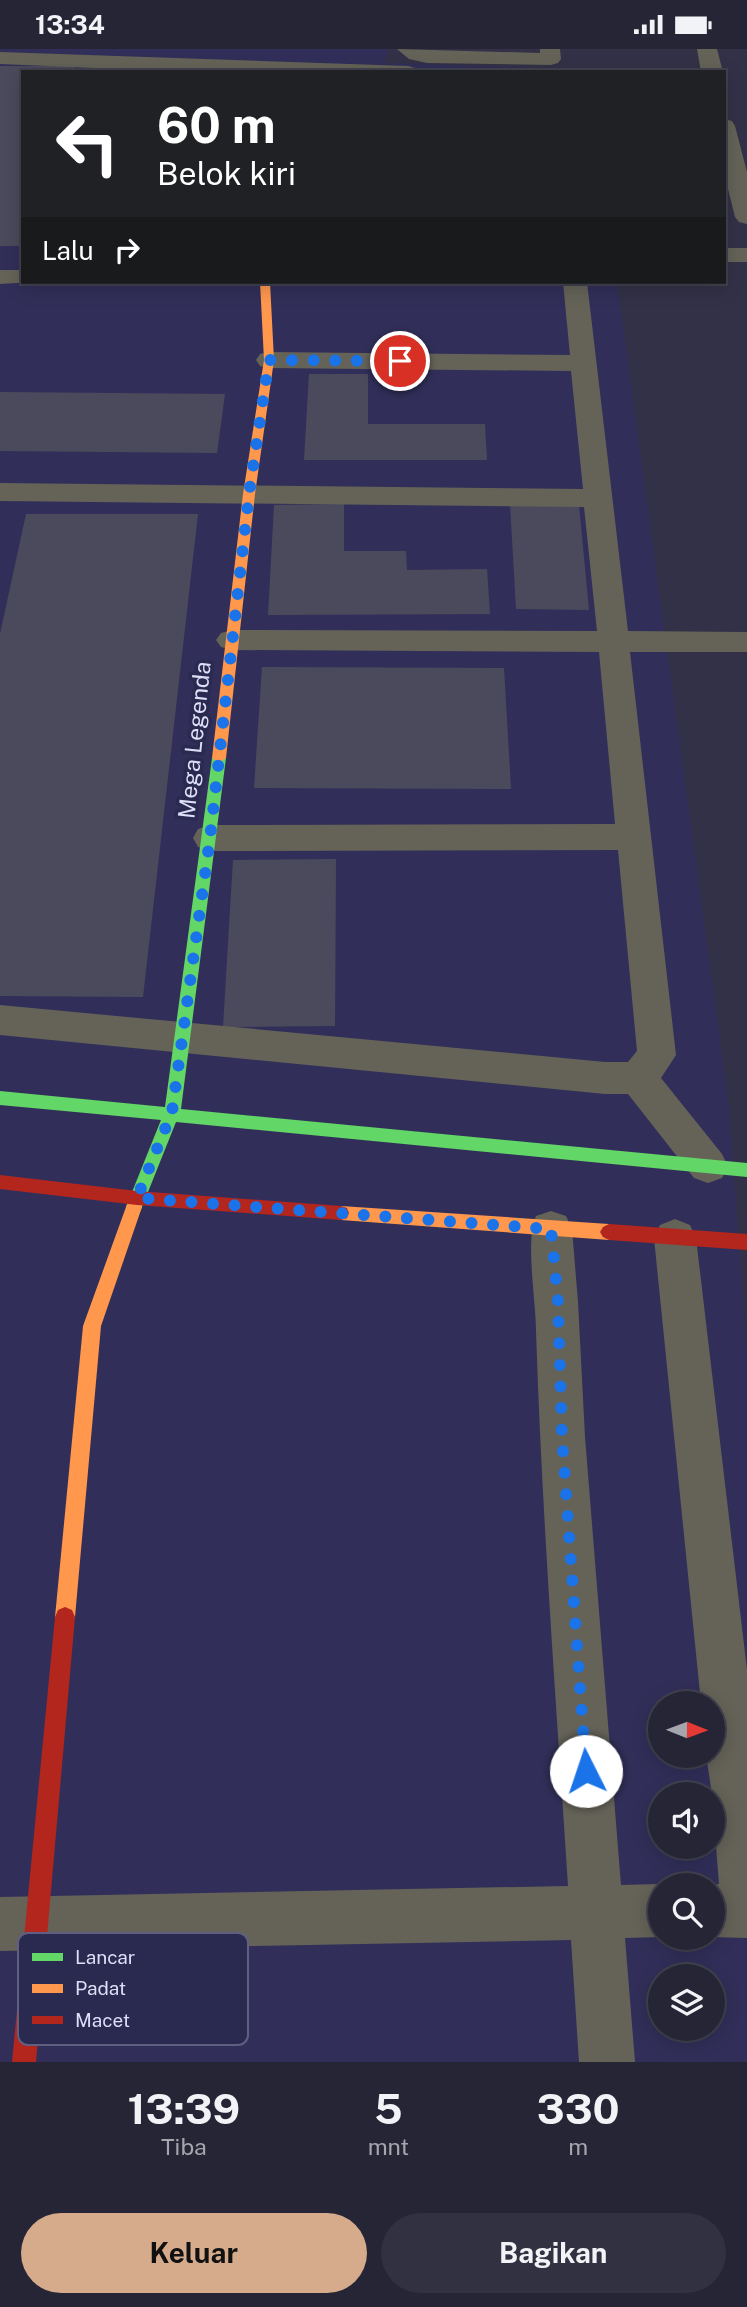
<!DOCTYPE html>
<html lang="id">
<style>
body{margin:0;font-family:"Public Sans",sans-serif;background:#323141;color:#f1f3f6;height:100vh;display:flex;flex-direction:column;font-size:26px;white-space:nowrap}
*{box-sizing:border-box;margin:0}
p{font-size:23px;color:#a4a5ad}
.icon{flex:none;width:38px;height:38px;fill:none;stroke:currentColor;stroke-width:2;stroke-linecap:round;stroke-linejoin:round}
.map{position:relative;height:2013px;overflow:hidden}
.details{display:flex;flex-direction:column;background:#262535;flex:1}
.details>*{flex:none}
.banner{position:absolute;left:21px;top:21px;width:705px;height:214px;border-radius:0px;box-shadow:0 4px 18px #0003,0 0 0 2px #424250;background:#202124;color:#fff;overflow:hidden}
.needle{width:46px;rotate:91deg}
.fabs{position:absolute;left:648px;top:1642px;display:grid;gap:14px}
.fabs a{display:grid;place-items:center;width:77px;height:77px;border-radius:50%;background:#262535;box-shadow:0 4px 18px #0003,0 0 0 2px #424250;font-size:35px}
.pin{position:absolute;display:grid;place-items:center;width:60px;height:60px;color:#fff;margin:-30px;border:4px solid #fff;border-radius:50%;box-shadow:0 2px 7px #0007}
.me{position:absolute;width:77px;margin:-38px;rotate:356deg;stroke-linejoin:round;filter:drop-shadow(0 0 5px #0008)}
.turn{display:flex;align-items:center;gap:24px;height:147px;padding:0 21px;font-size:32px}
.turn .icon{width:91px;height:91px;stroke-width:2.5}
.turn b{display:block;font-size:49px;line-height:60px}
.then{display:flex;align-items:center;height:66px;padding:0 21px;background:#0003;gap:14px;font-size:26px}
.eta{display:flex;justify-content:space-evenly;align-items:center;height:119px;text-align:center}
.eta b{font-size:42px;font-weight:700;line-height:49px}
.action{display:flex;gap:14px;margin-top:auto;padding:14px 21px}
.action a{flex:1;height:80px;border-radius:42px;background:#d6ab8b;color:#111;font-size:28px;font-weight:700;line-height:80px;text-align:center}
.action a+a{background:#323141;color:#f1f3f6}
.status{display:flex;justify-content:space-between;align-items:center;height:49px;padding:0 35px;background:#262535;direction:ltr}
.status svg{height:19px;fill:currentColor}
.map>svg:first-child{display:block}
.built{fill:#312f59;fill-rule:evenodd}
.building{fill:#4b4a5c}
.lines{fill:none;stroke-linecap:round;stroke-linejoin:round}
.street{fill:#656358;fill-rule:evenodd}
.fast{fill:#63d668;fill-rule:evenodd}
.slow{fill:#ff974d;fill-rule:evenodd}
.jam{fill:#b3261e;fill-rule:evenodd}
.route{stroke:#1a73e8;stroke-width:12;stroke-dasharray:0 21.6}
.labels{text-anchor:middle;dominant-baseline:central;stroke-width:7;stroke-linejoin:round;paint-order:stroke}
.street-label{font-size:23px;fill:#dddef7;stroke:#2a294f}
.key{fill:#2a294f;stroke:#605f81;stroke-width:2}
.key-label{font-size:19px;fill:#dddef7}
</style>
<div class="status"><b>13:34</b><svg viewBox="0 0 49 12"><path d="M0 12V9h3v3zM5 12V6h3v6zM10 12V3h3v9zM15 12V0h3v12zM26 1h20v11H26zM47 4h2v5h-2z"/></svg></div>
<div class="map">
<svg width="747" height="2013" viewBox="0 0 747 2013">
<rect width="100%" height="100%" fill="#323147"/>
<path class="built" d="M0,0h388l-3,14 203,7 -565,2v210h594l112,824 18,248v708h-747zM660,1654h52v52h-52zM660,1745h52v52h-52zM660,1836h52v52h-52zM660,1927h52v52h-52z"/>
<path class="building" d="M0,17h75l-1,6h-51v174h-23z
M309,325h59v50h117l2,36h-183z
M0,343l225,2 -8,59 -217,-2z
M344,455v47h62l1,19 80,-1 3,45 -222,1 6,-110z
M510,455l69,1 10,105 -73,-1z
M26,465h172l-55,483 -143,-1v-362z
M262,618l242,1 7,121 -257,-1z
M336,810l-1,167 -112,1 10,-167z"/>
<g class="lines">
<path class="street" d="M397,0l143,4v-4h20l1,10 -3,4 -7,2 -124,-2 -18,-4z
M697,0h20l6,23h-22z
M0,3l408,14 7,2 3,4h-231l-187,-8z
M724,70l8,2 3,5 12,46v52l-8,-2 -4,-5 -11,-44z
M724,199h23v14h-23z
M0,221h23v12h9l-32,2z
M563,233h24l41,349 119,1v20h-117l46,403 -15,23 61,76 6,12 -6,12 -14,5 -14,-5 -66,-84h-23l-605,-59v-30l605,57h23l9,-11 -19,-201 -408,1 -12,-4 -5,-9 5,-9 12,-4 405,-1 -16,-172 -367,-2 -11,-3 -5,-7 5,-7 11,-3 365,1 -13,-124 -584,-6v-18l583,6 -12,-118 -302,-3 -9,-2 -4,-6 4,-6 9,-2 301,3z
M551,1162l15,5 6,13 6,73 7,135 36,448 39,-1 1,1v52l-36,1 10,124h-56l-8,-122 -571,11v-54l568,-11c-12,-185 -26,-370 -32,-555 0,-30 -11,-90 0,-115z
M675,1170l15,6 6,13 51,432v268l-36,-1v-52l8,-1 -7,-90 -6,-39h6v-52h-11l-47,-465 6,-13z"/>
<path class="fast" d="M219,704l7,5 -45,351 566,54v14l-571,-55 -36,90 -6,2 -6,-2 -2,-5 35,-87 -161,-15v-14l165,16 47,-349z"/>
<path class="slow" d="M260,233h10l4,78 -19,134 -29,264 -7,5 -7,-5 31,-264 21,-134z
M134,1151l6,2 2,5 -41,119 -26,291 -3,7 -7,3 -7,-3 -3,-7 28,-291 43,-119 2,-5z
M341,1157l268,18 6,3 3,5 -3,5 -6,3 -268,-20 -6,-2 -2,-5 2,-5z"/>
<path class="jam" d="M0,1126l137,16 204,15 6,2 2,5 -2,5 -6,2 -204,-15 -137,-16z
M609,1175l138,10v16l-138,-10 -6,-3 -3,-5 3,-5z
M65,1558l7,3 3,7 -39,445h-24l43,-445 3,-7z"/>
</g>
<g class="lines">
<path class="route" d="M400,312l-131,-1 -20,134 -39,344 -38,274 -35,86 414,31 7,72 4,136 24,334"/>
</g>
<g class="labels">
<g class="street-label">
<text transform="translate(194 691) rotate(-84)">Mega Legenda</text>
</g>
</g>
<rect x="18" y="1884" width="230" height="112" rx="10" class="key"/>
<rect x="32" y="1904" width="31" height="8" fill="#63d668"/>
<rect x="32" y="1935" width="31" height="9" fill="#ff974d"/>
<rect x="32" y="1967" width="31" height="8" fill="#b3261e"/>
<g class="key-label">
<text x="75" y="1915">Lancar</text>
<text x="75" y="1946">Padat</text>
<text x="75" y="1978">Macet</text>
</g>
</svg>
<div class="fabs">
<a><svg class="needle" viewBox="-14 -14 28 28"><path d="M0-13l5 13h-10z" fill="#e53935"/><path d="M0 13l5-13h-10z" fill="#a4a5ad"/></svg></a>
<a><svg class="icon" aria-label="sound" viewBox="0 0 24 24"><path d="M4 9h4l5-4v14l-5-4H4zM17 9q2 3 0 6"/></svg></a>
<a><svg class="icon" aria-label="search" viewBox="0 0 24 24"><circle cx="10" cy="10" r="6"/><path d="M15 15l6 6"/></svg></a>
<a><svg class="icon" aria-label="layers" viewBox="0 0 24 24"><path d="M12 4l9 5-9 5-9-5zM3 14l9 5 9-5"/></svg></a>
</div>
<div class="pin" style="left:400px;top:312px;background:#d93025"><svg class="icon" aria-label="arrive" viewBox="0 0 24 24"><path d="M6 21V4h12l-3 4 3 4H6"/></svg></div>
<svg class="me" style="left:586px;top:1722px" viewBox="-20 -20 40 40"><circle r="19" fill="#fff"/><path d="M0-13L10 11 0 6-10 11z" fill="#1a73e8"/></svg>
<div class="banner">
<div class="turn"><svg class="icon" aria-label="left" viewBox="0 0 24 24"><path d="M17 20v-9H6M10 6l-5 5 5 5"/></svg><div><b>60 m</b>Belok kiri</div></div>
<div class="then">Lalu<svg class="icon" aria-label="right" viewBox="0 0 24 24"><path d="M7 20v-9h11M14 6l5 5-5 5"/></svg></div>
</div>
</div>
<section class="details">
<div class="eta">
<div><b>13:39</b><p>Tiba</p></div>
<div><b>5</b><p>mnt</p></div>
<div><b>330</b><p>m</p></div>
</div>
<div class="action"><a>Keluar</a><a>Bagikan</a></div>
</section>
